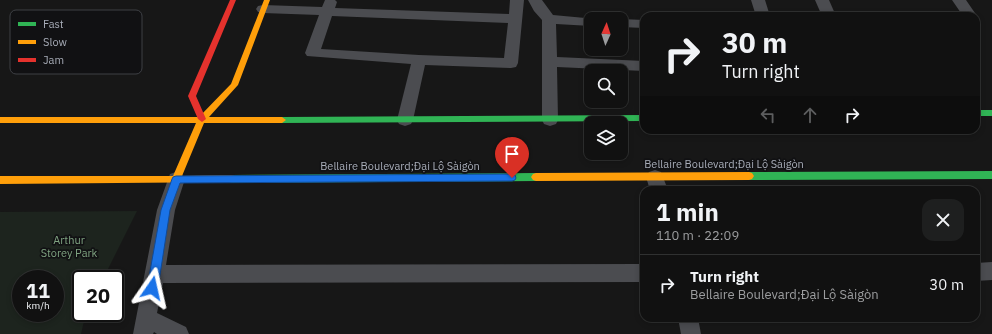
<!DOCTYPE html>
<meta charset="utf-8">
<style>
body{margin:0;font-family:"IBM Plex Sans",sans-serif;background:#1e1f1f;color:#f1f3f6;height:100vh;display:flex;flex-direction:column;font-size:15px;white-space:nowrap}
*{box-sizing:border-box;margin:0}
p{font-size:13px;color:#9c9d9f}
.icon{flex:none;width:22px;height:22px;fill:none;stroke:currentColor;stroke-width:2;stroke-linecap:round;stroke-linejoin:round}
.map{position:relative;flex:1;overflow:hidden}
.panel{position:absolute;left:640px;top:186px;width:340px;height:136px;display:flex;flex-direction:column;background:#111;border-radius:12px;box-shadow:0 2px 6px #0003,0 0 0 1px #303131}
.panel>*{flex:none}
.hud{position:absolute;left:640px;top:12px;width:340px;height:122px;border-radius:12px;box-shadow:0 2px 6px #0003,0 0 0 1px #303131;background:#111;color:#f1f3f6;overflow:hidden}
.needle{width:26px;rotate:3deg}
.tools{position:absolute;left:584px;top:12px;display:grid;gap:8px}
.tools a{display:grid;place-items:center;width:44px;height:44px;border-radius:8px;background:#111;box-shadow:0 2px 6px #0003,0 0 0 1px #303131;font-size:20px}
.speed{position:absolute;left:12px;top:270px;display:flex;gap:8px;font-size:20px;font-weight:700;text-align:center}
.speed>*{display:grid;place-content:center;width:52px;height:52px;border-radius:50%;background:#111;box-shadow:0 2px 6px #0003,0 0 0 1px #303131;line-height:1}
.speed small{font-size:10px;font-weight:400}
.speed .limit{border:2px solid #111;border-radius:6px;background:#fff;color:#111}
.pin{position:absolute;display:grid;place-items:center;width:34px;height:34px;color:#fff;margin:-41px -17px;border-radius:50% 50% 50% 0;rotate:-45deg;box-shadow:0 0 4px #0007}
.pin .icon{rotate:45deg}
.me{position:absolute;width:44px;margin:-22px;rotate:11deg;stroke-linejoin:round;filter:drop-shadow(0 0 3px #0008)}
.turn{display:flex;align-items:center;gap:14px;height:84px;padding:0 16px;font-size:18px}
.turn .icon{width:52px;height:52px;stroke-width:2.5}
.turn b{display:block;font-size:28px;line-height:34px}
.lanes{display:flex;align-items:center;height:38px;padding:0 16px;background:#0003;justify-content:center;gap:20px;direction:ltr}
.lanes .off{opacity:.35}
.round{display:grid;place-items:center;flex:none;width:42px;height:42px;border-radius:12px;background:#1e1f1f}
.head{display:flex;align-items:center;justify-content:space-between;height:68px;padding:0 16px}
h1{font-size:24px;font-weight:800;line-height:30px}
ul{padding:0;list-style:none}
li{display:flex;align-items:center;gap:12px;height:60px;padding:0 16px;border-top:1px solid #303131}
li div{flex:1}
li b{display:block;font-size:15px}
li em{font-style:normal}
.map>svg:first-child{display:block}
.green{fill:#1d241e;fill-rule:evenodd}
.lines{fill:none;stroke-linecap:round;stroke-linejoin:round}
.lane{fill:#4b4c50;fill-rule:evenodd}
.fast{fill:#30b455;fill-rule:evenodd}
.slow{fill:#ff9f0a;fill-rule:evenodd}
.jam{fill:#e5322d;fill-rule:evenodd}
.route{fill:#1a73e8;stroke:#114b97}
.labels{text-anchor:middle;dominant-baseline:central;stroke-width:3.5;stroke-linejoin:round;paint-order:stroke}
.street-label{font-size:11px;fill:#a8adb8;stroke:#111113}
.park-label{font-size:11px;fill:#7fa381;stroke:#111113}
.key{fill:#111113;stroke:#3e4045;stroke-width:1}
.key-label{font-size:11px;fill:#a8adb8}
</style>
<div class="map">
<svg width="992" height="334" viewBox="0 0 992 334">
<rect width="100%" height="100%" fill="#171717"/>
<path class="green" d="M137,211l-34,68h-22v34h5l-5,21h-81v-122zM21,279h34v34h-34z"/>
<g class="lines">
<path class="lane" d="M325,0h10l2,2 -2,6 174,6 1,-14h14l-6,63 -2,4 -5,1 -86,-3 -12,55 -2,4 -6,2 -6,-2 -2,-4 14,-56 -104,-8 -2,-3 14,-38 -56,-2 -5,-1 -2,-3 2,-3 5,-1 59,2zM332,16l176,7 -4,35 -85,-3 -98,-6z
M528,0h14l11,15 43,4h-5v7l-35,-2 1,33 87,4v10l-87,-4 1,53 -2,4 -6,2 -6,-2 -2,-4v-100l-8,-9z
M751,0h14l5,16h-14z
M815,0h14l7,16h-14z
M952,0h14l11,16 -1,1 -13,-1z
M620,19h1l23,1v8l-23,-1v-8z
M655,170l6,2 7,18h-18l-4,-13 3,-5z
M176,172l6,2 3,5 -10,31 -9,55 478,-1v18l-481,1 -6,30 29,14 3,7h-32l-3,-2 -1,2h-20l24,-124 13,-36z
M992,262v18l-16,1v-18z
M678,318h20l3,16h-20z"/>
<path class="fast" d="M976,110h16v6h-16z
M644,115v6l-362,2 -4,-3 4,-3z
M992,171v8l-243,1 -3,-1 -2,-3 2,-3 3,-1z
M536,173l3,1 2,3 -2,3 -3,1 -304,2 -3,-1 -2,-3 2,-3 3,-1z"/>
<path class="slow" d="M264,0h6l-32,85 -29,32h73l4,3 -4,3h-78l-22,53 50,-1 3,1 2,3 -2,3 -235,2v-8h173l23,-53h-196v-6h199l32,-33z
M749,172l3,1 2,3 -2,3 -3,1 -213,1 -3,-1 -2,-3 2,-3 3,-1z"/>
<path class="jam" d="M230,0h6l-40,96 10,23 -4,3 -4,-3 -10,-23z"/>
</g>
<path class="route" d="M512,174l3,1 1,3 -1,2 -3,1 -332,2 -10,27 -12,78 -2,4 -4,1 -3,-1 -2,-4 14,-78 11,-31 1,-2 3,-1z"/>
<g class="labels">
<g class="street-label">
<text x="724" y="164">Bellaire Boulevard;Đại Lộ Sàigòn</text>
<text x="400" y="166">Bellaire Boulevard;Đại Lộ Sàigòn</text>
</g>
<g class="park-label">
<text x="69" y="240">Arthur<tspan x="69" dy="13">Storey Park</tspan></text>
</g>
</g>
<rect x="10" y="10" width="132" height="64" rx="6" class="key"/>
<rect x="18" y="22" width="18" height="4" fill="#30b455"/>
<rect x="18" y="40" width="18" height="4" fill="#ff9f0a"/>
<rect x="18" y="58" width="18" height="4" fill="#e5322d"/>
<g class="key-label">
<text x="43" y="28">Fast</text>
<text x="43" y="46">Slow</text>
<text x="43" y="64">Jam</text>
</g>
</svg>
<div class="tools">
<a><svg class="needle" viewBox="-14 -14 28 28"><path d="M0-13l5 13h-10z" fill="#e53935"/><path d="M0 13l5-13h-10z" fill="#9c9d9f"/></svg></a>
<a><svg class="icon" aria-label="search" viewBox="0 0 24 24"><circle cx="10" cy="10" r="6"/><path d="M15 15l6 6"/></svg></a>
<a><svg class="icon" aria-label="layers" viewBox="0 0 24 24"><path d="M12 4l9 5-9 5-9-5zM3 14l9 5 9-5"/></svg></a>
</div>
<div class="speed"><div>11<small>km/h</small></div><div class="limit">20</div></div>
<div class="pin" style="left:512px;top:178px;background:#d93025"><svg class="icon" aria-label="arrive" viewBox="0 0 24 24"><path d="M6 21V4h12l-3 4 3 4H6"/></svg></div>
<svg class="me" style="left:152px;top:288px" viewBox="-20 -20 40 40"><path d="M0-17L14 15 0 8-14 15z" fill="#1a73e8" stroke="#fff" stroke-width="4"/></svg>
<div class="hud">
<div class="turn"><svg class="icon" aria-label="right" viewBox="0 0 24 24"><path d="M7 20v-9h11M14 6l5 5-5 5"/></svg><div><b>30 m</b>Turn right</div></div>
<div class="lanes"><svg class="icon off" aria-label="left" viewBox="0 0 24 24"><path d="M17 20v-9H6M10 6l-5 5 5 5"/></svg><svg class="icon off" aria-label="ahead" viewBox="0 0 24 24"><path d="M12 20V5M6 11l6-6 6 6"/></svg><svg class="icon" aria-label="right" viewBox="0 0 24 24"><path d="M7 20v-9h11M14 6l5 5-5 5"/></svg></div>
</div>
<section class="panel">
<div class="head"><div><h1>1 min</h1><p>110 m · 22:09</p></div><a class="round"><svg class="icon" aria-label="close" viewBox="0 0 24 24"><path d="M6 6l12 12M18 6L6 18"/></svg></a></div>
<ul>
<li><svg class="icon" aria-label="right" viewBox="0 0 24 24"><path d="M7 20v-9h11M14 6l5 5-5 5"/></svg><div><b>Turn right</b><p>Bellaire Boulevard;Đại Lộ Sàigòn</p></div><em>30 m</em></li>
</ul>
</section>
</div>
